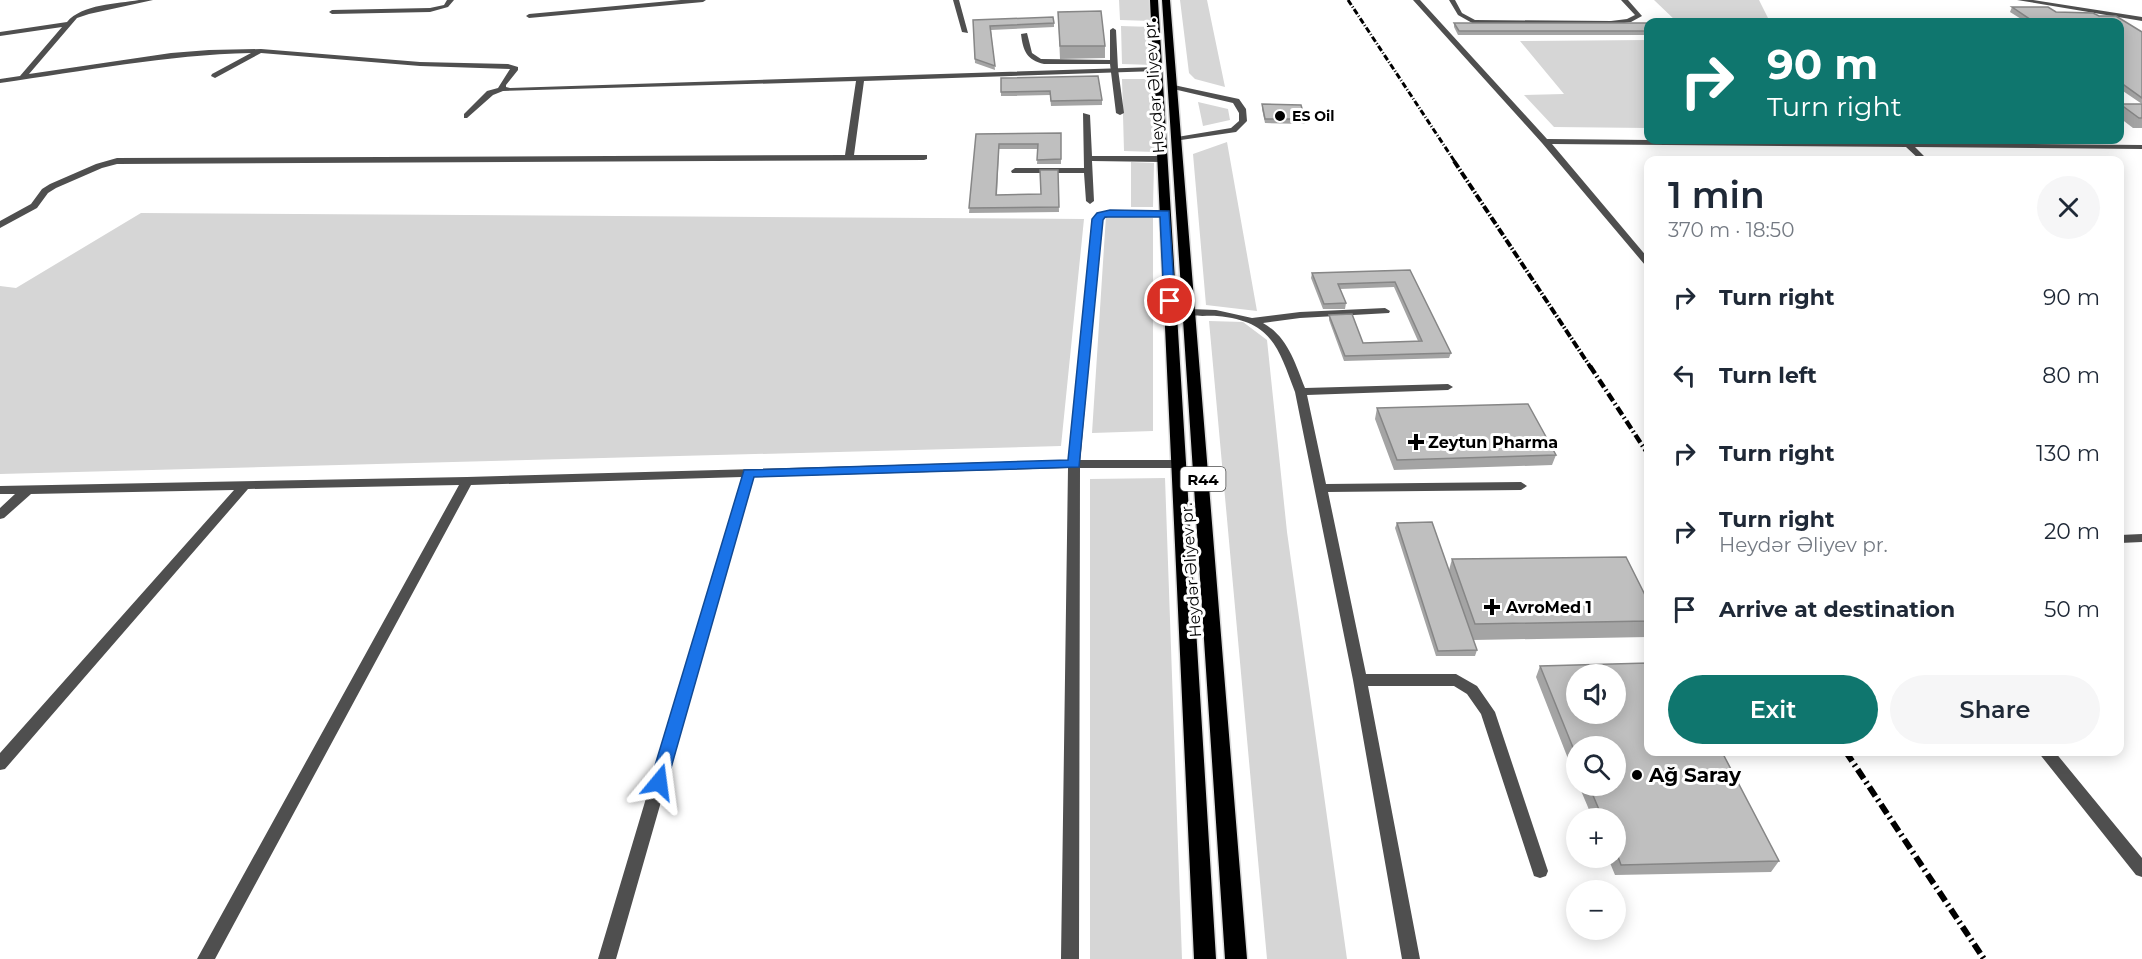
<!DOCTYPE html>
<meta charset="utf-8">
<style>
body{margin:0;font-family:Montserrat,sans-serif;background:#f6f6f7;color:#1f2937;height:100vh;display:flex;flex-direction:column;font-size:22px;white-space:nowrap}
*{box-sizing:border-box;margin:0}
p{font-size:20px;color:#747a83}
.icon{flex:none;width:33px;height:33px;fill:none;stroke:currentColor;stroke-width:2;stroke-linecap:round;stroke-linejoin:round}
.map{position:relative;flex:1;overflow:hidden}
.details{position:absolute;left:1644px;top:156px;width:480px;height:600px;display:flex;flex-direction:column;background:#fff;border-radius:12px;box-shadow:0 3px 15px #0003}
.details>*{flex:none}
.hud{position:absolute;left:1644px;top:18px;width:480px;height:126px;border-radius:12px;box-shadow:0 3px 15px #0003;background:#0f766e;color:#fff;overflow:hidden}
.controls{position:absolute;left:1566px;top:664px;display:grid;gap:12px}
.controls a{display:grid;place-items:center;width:60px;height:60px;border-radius:50%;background:#fff;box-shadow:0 3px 15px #0003;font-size:30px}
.pin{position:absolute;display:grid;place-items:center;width:51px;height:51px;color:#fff;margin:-26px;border:3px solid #fff;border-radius:50%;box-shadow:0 2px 6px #0007}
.me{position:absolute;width:66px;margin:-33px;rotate:16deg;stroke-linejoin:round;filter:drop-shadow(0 0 4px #0008)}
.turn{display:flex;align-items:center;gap:21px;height:126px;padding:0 24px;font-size:27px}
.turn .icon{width:78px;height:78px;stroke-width:2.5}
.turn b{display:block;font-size:42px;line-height:51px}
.round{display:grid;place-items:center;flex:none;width:63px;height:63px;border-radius:32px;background:#f6f6f7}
.headline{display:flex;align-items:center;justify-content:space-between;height:102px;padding:0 24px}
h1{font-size:36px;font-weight:600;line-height:45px}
.action{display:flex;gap:12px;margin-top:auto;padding:12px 24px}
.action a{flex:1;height:69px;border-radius:36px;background:#0f766e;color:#fff;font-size:24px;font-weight:600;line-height:69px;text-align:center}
.action a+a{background:#f6f6f7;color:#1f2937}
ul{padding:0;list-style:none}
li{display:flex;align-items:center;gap:18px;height:78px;padding:0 24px}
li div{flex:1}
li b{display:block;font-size:22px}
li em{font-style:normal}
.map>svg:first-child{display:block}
.green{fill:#d6d6d6}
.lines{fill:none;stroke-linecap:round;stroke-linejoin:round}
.primary-casing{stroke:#dbdbdb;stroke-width:3}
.service{fill:#4f4f4f;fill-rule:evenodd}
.minor{fill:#4f4f4f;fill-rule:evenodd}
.primary{fill:#000;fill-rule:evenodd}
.rail-far3{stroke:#000;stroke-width:3;stroke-dasharray:6 2 1 2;stroke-linecap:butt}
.rail-far2{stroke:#000;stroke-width:4;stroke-dasharray:8 2 1.5 2;stroke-linecap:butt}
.rail-far1{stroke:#000;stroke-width:4.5;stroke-dasharray:9 3 1.5 3;stroke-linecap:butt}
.rail{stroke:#000;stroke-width:6;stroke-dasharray:11 4 2 4;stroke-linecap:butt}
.wall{fill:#a4a4a4}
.building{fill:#bfbfbf;stroke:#868686;stroke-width:1.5;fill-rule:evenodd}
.route{fill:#1a73e8;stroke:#114b97;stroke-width:1.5}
.poi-dot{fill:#000;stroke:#fff;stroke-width:2}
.labels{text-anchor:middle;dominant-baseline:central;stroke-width:6;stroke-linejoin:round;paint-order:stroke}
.far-poi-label{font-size:14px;font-weight:bold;fill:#000;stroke:#fff;text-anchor:start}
.shield{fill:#fff;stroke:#4c4c4c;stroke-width:1.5}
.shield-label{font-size:15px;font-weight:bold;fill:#000}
.street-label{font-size:16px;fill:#000;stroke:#fff}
.poi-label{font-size:16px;font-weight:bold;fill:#000;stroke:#fff;text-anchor:start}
.near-poi-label{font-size:20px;font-weight:bold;fill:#000;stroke:#fff;text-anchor:start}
</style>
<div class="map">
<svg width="2142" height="959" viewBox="0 0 2142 959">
<rect width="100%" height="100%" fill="#fff"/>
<path class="green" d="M1119,0h30l3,21 -32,-1z
M1180,0h27l18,87 -30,-8 -6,-6z
M1654,0h105l11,22 -94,-1z
M1121,26l31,1 2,38 -32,-1z
M1648,40v88l-94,-1 -30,-32 40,-1 -44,-53z
M1122,79h28l5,73 -31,-1z
M1198,102l30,7 2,11 -27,6z
M1227,142l30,169 -51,-6 -13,-151z
M1131,162l23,1 -1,44h-22z
M141,213l943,6 -23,227 -1061,28v-188l16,2z
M1106,216l47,2v213l-61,2z
M1209,321l34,1 24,18 20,192 60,427h-80z
M1165,478l17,481h-92v-480z"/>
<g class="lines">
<g class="primary-casing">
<path id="primary" d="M1150,0h8l58,959h-22z
M1162,0h8l77,959h-22z"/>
</g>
<path class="service" d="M1413,0h7l127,139 595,6v4l-227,-2 13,13h-8l-14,-13 -354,-3 96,114v8l-3,-1 -103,-122z
M1449,0h6l7,13 13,7 136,1 16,-2 8,-4 -14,-15h7l14,16 -11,6 -20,3 -137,-1 -16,-9z
M2017,0h16l109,17v4z
M1113,28l3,2 2,39 6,44 -4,2 -4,-2 -6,-49h-66c-17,-4 -21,-13 -23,-30l6,-1 5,20 9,6 69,1v-30z
M1169,84l70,15 7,10 1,12 -11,11 -62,9 -1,-2 4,-2 54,-9 8,-7v-8l-6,-10 -64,-15z
M1083,113l7,2 2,41h70l4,3 -4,3 -70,-1 2,40 -4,3 -4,-3 -2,-28h-72l-1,-2 4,-3h69z
M1110,210l55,1 5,3 -5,3 -55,-1 -9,4 -21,244 -6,4 -6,-4 24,-245 6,-6z
M1385,308l5,3 -1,2 -89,5 -37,5c25,14 32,40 42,65l143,-4 5,3 -5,3 -141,5 19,89 195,-2 6,4 -6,4 -193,2 38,182h90l21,12 18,26 53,159 -2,5 -6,2 -6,-2 -53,-162 -14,-20 -13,-8h-86l52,273h-18l-49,-279 -58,-288c-17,-45 -23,-71 -78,-76 -10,-1 -24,2 -32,-4l5,-3 26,1 36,8 48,-6z
M2142,534v8l-22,1v-8z
M2038,752h17l87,106v19l-6,-2z"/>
<path class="minor" d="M139,0h14l-64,14 -12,4 -48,56 142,-21 38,-3 52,-1 159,13 88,2 10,3v3l-12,15v2l4,1 647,-21 4,2 -4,2 -293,10 -10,74h73v4l-3,1 -807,4 -15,4 -46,20 -8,5 -11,15 -37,20v-7l31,-17 11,-15 8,-5 46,-20 21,-6 728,-3 11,-74 -353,10 -10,4 -26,23h-3v-4l23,-23 11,-3 12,-19 -90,-3 -159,-13 -46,25 -4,-2 1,-2 39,-21c-85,2 -167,18 -251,30v-4l20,-3 42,-49 -62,9v-4l67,-10c15,-18 50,-18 72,-22z
M447,0h7l-6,7 -18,5 -98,2 -3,-2 3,-2 98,-2 14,-3z
M681,0h25l-3,2 -174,16 -3,-2 3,-2z
M953,0h6l9,33 -6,-1z
M1074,460h104l6,4 -6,4h-98l-1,491h-18l7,-491 -314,9 -138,482h-18l144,-482 -271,8 -256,474h-18l262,-474 -211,4 -243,280 -5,1v-17l234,-263 -203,4 -27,24 -4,1v-11l15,-14h-15v-8l467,-9z"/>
<use href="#primary" class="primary"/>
<path class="rail-far3" d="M1348,0l107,162"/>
<path class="rail-far2" d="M1454,161l137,207"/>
<path class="rail-far1" d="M1590,366l58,88"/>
<path class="rail" d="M1846,752l138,207"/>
</g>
<path class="wall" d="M2012,7h36l8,5 37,1 6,3h17l26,16v96h-9l-13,-10v-14h22l-22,-15v-67h-94l-16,-10z
M1058,12l47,34v12l-45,1z
M973,20l81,3v4l-63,3 4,40 -20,-7z
M1454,23h194v12h-190l-4,-8z
M1001,78l101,22v5l-51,1 -1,-11 -49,1z
M1262,104l43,15v5l-40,-1 -3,-14z
M1061,133v31h-24l1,-15h-39l-2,46 44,-1 17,-24 1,42 -90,1 7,-79z
M1410,270l41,83 -2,5 -105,3 -15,-41v-5l34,28 55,-2 -24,-54 -54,2 6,14 -1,6h-22l-12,-31 1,-5z
M1377,408l179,47 -4,10 -158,5 -19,-51z
M1397,523l52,47 3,-11 196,42v36l-175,3 4,10 -2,6h-39l-41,-128z
M1540,666l239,195 -8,11 -156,3 -7,-17h8v-39h-23l-14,-33h37l-40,-39v32l-40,-102z"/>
<path class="building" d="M2012,7h36l8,5 37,1 6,3h17l26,16v66l-22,-16v-60h-86z
M1101,11l4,35h-45l-2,-34z
M1053,17l1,6 -64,3 5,40 -20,-7 -2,-39z
M1454,23h194v8h-189z
M1098,76l4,24 -51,1 -1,-10 -49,1v-14z
M1262,104l39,1 4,14h-40z
M2120,104h22v14h-3z
M1061,133v26l-24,1 1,-16h-39l-3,51 45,-1 -1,-24h18l1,37 -90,1 7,-74z
M1410,270l41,83 -106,3 -16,-41 23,-1 11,29 59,-2 -27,-59 -57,2 8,19 -22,1 -12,-31z
M1528,404l28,51 -159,5 -20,-52z
M1432,522l45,128 -39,1 -41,-128z
M1626,557l22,44v20l-173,3 -23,-65z
M1648,663v89h74l57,109 -158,4 -5,-14v-32h-13l-14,-33h27v-39h-40v8l-36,-89zM1576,675h40v39h-40z"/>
<path class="route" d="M1110,210l59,1 6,90 -5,3 -6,-3 -4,-84h-55l-2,3 -24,247 -325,10 -87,305 -2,6 -6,2 -7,-2 -2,-6 94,-312 324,-10 24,-241 5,-6z"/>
<g class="poi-dot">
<circle cx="1280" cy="116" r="6"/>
<path d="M1413 433h6v6h6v6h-6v6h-6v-6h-6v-6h6z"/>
<path d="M1489 598h6v6h6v6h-6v6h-6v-6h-6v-6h6z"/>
<circle cx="1637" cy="775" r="6"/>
</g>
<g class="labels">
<g class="far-poi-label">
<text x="1292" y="116">ES Oil</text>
</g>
<rect class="shield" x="1180.5" y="467" width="45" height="24" rx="4.5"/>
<g class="shield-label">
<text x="1203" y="479">R44</text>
</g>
<g class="street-label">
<text transform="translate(1154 86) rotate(-94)">Heydər Əliyev pr.</text>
<text transform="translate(1191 570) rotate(-94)">Heydər Əliyev pr.</text>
</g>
<g class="poi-label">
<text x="1428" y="442">Zeytun Pharma</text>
<text x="1506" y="607">AvroMed 1</text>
</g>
<g class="near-poi-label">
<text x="1649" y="775">Ağ Saray</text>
</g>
</g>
</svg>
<div class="controls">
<a><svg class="icon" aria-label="sound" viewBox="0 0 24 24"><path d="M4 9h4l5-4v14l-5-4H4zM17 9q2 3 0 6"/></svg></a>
<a><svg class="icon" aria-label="search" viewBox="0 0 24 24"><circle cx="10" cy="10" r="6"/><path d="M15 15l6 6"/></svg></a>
<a>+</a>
<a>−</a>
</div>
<div class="pin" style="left:1170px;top:301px;background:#d93025"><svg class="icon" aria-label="arrive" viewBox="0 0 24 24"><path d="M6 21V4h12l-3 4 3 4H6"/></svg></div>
<svg class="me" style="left:659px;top:782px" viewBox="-20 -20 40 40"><path d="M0-17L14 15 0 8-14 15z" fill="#1a73e8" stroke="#fff" stroke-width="4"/></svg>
<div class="hud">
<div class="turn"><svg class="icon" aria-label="right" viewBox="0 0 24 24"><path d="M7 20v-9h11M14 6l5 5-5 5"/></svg><div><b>90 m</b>Turn right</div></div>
</div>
<section class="details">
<div class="headline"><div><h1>1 min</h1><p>370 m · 18:50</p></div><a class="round"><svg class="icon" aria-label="close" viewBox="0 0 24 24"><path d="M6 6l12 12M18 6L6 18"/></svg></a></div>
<ul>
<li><svg class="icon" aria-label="right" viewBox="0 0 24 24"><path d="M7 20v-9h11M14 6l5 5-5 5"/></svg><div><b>Turn right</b></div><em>90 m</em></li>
<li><svg class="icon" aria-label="left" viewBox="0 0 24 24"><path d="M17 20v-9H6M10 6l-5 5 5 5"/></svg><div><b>Turn left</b></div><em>80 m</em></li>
<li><svg class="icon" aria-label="right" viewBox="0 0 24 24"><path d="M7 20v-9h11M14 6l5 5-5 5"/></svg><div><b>Turn right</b></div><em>130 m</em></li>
<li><svg class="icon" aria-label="right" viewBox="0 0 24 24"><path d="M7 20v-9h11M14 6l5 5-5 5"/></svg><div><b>Turn right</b><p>Heydər Əliyev pr.</p></div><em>20 m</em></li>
<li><svg class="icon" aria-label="arrive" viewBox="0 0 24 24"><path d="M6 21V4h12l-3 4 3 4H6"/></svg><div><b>Arrive at destination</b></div><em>50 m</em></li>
</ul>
<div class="action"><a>Exit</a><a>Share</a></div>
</section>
</div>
